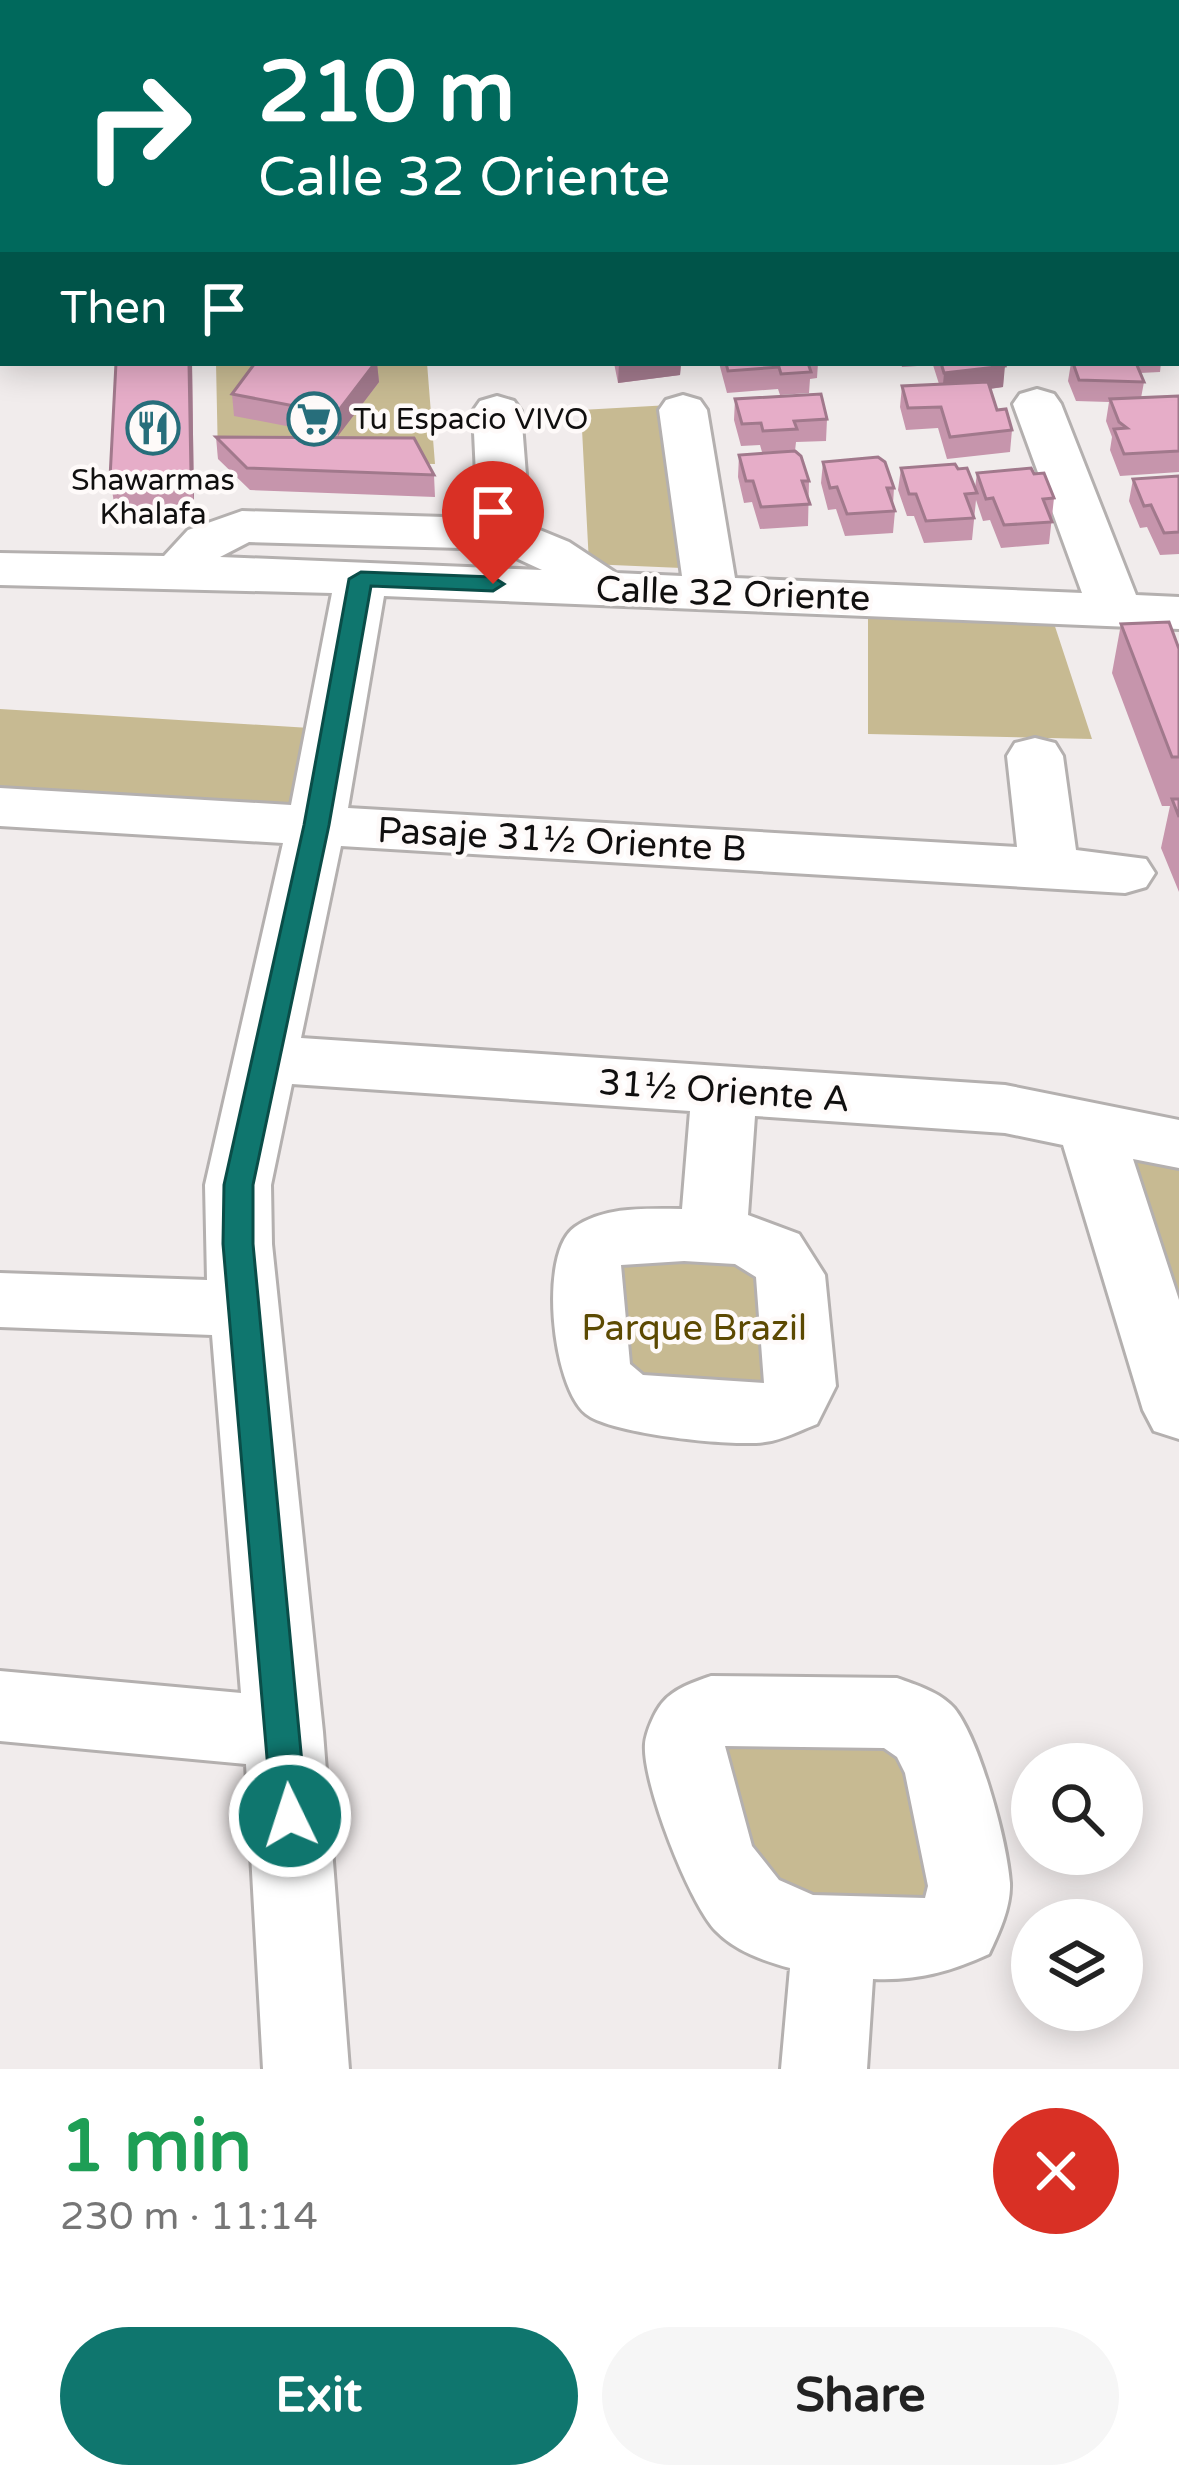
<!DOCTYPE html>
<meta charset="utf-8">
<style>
body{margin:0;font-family:"Varela Round",sans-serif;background:#f6f6f6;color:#222;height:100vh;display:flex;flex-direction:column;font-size:45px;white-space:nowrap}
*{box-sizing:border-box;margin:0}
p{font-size:39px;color:#767676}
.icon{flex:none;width:66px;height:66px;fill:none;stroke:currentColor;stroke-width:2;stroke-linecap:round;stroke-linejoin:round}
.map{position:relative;height:2069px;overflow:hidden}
.panel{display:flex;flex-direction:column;background:#fff;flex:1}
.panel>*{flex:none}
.hud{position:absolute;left:0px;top:0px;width:1179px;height:366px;box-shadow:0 6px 30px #0003;background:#00695c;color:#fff;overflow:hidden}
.buttons{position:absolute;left:1011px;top:1743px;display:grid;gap:24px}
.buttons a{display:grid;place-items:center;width:132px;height:132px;border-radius:50%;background:#fff;box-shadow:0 6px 30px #0003;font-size:60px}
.pin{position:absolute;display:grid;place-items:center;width:102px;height:102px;color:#fff;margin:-123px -51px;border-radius:50% 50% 50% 0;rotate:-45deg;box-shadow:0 0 12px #0007}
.pin .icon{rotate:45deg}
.me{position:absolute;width:132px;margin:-66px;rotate:356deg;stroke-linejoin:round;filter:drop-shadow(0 0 9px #0008)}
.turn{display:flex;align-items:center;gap:42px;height:252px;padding:0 60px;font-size:54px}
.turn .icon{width:156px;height:156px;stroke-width:2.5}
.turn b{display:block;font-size:84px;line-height:102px}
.then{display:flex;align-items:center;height:114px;padding:0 60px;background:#0003;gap:24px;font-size:45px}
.round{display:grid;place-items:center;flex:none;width:126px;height:126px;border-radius:63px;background:#f6f6f6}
.head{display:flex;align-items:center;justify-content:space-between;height:204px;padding:0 60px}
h1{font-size:72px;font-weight:700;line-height:90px;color:#1e9e55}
.cta{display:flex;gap:24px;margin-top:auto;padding:24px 60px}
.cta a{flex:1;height:138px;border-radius:72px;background:#0f766e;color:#fff;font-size:48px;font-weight:700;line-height:138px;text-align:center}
.cta a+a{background:#f6f6f6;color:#222}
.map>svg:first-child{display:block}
.green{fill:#c7ba92}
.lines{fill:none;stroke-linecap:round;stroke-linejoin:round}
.minor-casing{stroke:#b4b0af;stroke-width:6}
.minor{fill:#fff;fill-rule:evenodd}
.wall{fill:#c695ac}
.shaded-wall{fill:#a1798c}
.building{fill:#e6adc8;stroke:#a1798c;stroke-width:3}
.route{fill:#0f766e;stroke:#0a4d48;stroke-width:3}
.labels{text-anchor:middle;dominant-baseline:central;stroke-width:9;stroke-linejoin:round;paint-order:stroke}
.far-poi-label{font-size:30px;fill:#100f0f;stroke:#fefaf9;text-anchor:start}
.street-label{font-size:36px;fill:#100f0f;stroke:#fefaf9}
.park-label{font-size:36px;fill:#5c4901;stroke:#fefaf9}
</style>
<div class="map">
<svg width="1179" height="2069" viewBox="0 0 1179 2069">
<rect width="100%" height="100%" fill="#f1ecec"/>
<path class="green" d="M216,363h211l8,101 -217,-5z
M670,405l35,164 -116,-5 -8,-154z
M868,588l177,8 47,143 -224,-5z
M0,709l310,19 -16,78 -294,-17z
M1097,1144l82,4v235z
M598,1251l162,12 21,125 -150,8z
M893,1728l52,186 -175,-6 -66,-171z"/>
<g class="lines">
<g class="minor-casing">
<path id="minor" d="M55,0h40l-41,3z
M437,0h41l-43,3z
M666,0h44l2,3h-44z
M827,0h43l-45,3z
M1176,104h3v26h-3z
M3,110v30l-3,1v-30z
M0,191h3v26h-3z
M1037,389l17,5 7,10 75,191 43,2v32l-795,-33 -36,212 669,39 -10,-91 8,-13 20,-5 20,5 8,13 13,94 70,9 9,14 -9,14 -21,6 -784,-47 -40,192 704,47 174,35v48l-46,-9 46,141v139l-25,-8 -11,-21 -80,-265 -58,-12 -250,-17 -7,99 51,19 26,41 11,111 -19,38c-16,6 -34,16 -52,18 -32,5 -154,-8 -179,-28 -34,-27 -48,-162 -11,-187 31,-21 71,-18 107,-18l8,-98 -398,-27 -21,101 1,59 51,488 26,337h-86l-17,-305 -246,-23v-70l241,22 -29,-358 -212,-8v-54l207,7 -2,-95 78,-342 -283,-17v-38l291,17 41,-212 -332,-8v-32l164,3 24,-26 54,-19 236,7 -5,-107 7,-10 17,-5 17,5 7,10 9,115 39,16 47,31 66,3 -23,-166 7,-10 17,-5 17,5 7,10 28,168 347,15 -69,-189 7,-10zM249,542l248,7 45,21 -322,-13zM684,1261l51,3 21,13 8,106 -121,-8 -13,-11 -9,-99z
M711,1676l186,2c19,7 43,14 57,30 26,32 53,134 56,175 1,24 -11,50 -21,71 -39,18 -73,27 -116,25l-6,90h-86l9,-101c-26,-7 -55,-17 -74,-37 -27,-28 -74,-149 -71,-187 1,-12 10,-33 18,-42 12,-14 31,-20 48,-26zM725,1746l159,2 13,9 8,16 23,113 -3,12 -112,-3 -34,-15 -27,-34z"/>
</g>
<use href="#minor" class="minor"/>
</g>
<path class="wall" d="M192,363l2,142 -79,4 -5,-31z
M255,363h122l2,19 -41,54 -104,-20 -2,-22z
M614,363h67l-1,12 -62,8z
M719,363h99l-1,15 -7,1 -1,14 -29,2 -2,-6 -51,4z
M901,363h103l-1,24 -13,2 7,21 15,20 -2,22 -63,7 -9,-31 -32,2 -6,-23 2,-21 37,-2 -6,-19 -31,2z
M1071,363h90l-1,9 -20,1 4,9 -3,16 38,-2v76l-59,4 -10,-26 2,-13 -6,-16 3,-19 -33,-1 -8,-20z
M735,399l92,20 -1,22 -30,1 -1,9 -33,1 -2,-7 -19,1 -7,-26z
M216,437l218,38 1,22 -185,-7 -32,-31z
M739,455l70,26 -1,45 -48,3 -8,-27 -8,1 -6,-26z
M823,462l71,26 -1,16 2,7 -2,22 -48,3 -9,-27 -8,1 -7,-27z
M901,468l57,1 17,19 2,-15 57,1 20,24 -5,46 -48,4 -11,-28 -7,1 -7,-21 -4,40 -48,3 -10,-27h-7l-9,-26z
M1179,476v78l-19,1 -13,-28 -7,1 -11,-27 4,-22z
M1121,624l58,25v243l-18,-44 9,-42h-8l-50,-133z"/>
<path class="shaded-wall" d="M189,363h3l2,142 -3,-31z
M375,363h2l2,19 -41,54 -2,-22z
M619,363h62l-1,12 -62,8z
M1005,366l-2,21 -61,8 2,-22z"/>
<path class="building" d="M116,363h73l2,111 -81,4z
M255,363h120l-39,51 -104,-20z
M726,363h82l3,9 -30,2 -2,-7 -51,4z
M941,363h63l1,3 -61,7z
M1073,363h63l8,19 -65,-2z
M988,382l9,28 9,-1 6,21 -62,7 -9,-30 -33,1 -6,-22z
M821,394l6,25 -33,2 3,8 -34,2 -2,-8 -19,1 -7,-25z
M1179,396v55l-55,3 -10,-25 13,-1 -8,-6 -9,-23z
M216,437l198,1 20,37 -187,-7z
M795,451l6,5 8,25h-7l8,23 -49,3 -8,-26h-7l-7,-26z
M878,457l7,5 9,26h-7l8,23 -48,3 -10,-27 -7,1 -7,-26z
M955,464l3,5 9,-1 10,25 -12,1 9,24 -48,3 -10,-27h-7l-8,-26z
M1031,468l3,6 10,-1 10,25 -11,1 9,23 -48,3 -11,-27 -7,1 -9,-26z
M1179,476v56l-15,1 -13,-28 -7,1 -11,-27z
M1169,622l10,27v108h-7l-51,-133z
M1172,799h7v18z"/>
<path class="route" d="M361,572l132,5 11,7 -11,7 -122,-5 -42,239 -76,360v59l54,572 -5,11 -12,5 -13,-5 -5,-11 -49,-572 1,-59 80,-360 45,-246z"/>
<defs>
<g id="supermarket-ring" transform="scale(2.7)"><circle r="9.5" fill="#fefaf9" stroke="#276e7b" stroke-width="1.5"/><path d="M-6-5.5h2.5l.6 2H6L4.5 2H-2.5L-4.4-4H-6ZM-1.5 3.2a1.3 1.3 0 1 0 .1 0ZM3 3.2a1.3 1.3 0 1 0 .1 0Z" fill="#276e7b"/></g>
<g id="restaurant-ring" transform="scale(2.7)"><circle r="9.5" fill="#fefaf9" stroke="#276e7b" stroke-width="1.5"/><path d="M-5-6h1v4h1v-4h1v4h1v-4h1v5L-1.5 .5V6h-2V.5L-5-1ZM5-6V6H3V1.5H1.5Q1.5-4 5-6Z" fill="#276e7b"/></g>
</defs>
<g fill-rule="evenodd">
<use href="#supermarket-ring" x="314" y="419"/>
<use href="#restaurant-ring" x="153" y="428"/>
</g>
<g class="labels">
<g class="far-poi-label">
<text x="353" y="419">Tu Espacio VIVO</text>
<text x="153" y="480" text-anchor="middle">Shawarmas<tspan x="153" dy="34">Khalafa</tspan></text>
</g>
<g class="street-label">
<text transform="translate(733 594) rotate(2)">Calle 32 Oriente</text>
<text transform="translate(562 840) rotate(3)">Pasaje 31½ Oriente B</text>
<text transform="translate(724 1091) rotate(4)">31½ Oriente A</text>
</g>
<g class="park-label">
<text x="694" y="1328">Parque Brazil</text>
</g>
</g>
</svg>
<div class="buttons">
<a><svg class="icon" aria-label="search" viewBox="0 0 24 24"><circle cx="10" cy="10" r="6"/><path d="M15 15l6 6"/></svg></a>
<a><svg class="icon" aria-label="layers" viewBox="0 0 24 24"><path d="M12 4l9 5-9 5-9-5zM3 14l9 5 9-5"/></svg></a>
</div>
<div class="pin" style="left:493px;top:584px;background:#d93025"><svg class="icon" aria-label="arrive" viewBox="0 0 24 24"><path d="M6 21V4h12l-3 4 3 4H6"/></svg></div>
<svg class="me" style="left:290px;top:1816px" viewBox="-20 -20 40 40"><circle r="17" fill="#0f766e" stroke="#fff" stroke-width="3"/><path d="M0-11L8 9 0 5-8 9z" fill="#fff"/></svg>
<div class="hud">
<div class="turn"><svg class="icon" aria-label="right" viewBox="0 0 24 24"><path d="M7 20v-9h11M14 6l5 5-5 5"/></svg><div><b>210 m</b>Calle 32 Oriente</div></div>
<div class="then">Then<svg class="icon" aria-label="arrive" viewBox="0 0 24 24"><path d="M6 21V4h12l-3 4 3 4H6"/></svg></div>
</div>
</div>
<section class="panel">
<div class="head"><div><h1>1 min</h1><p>230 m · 11:14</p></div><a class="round" style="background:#d93025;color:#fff"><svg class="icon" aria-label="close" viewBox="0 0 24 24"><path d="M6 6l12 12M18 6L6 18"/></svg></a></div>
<div class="cta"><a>Exit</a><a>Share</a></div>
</section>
